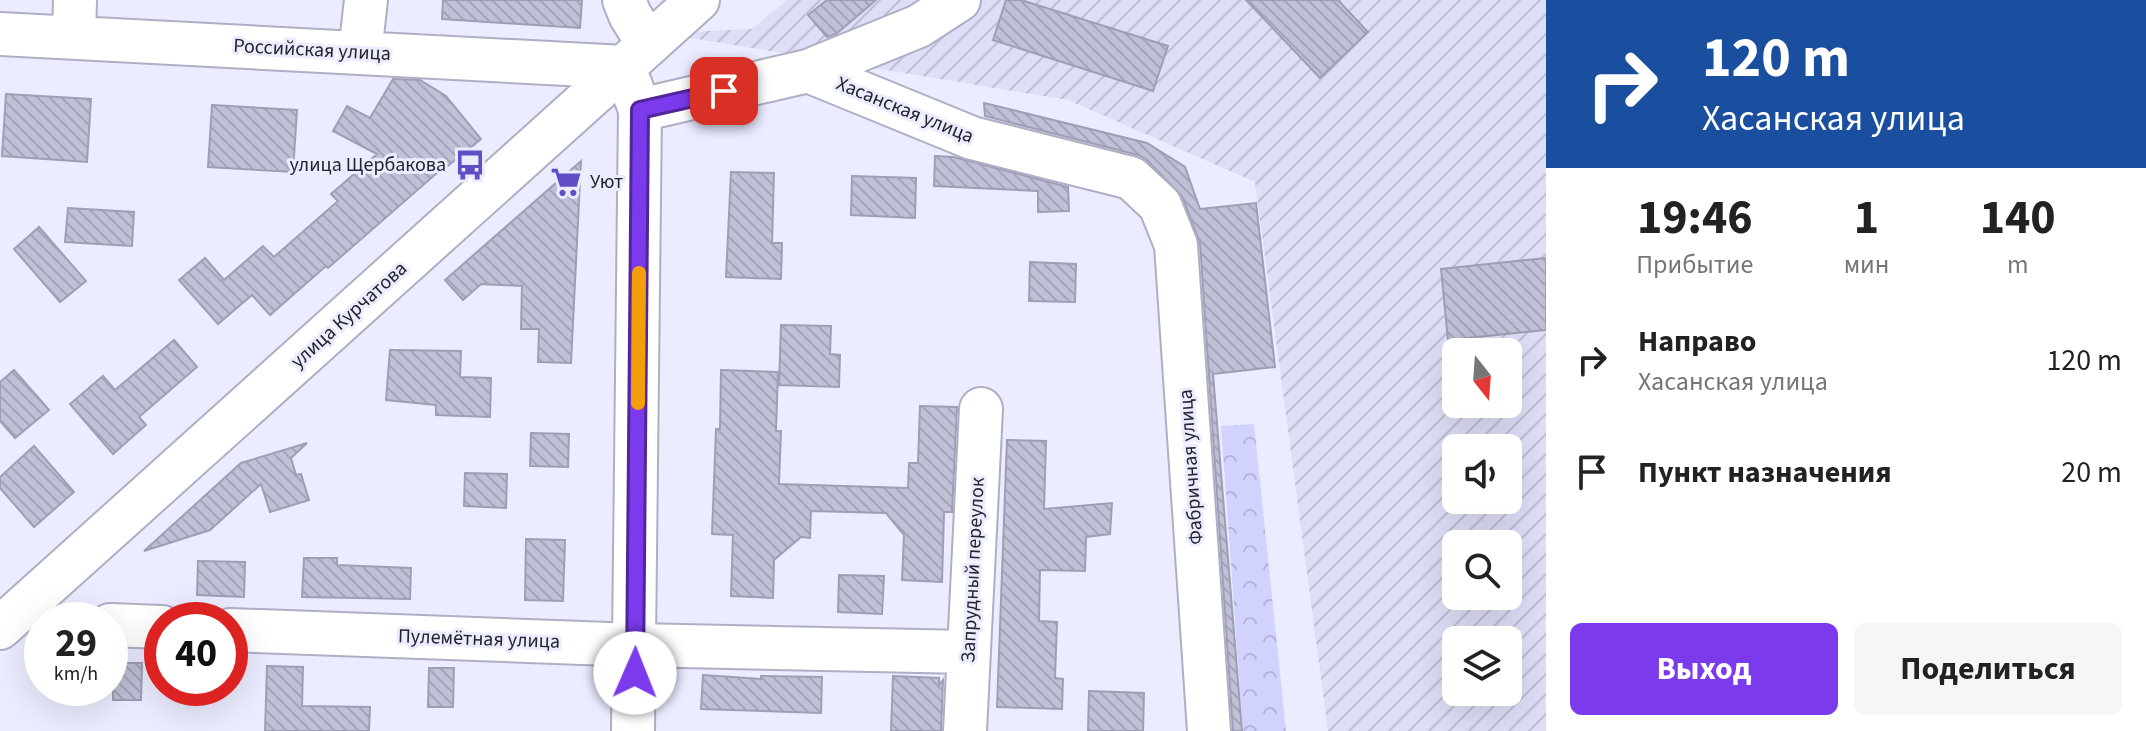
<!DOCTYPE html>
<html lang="ru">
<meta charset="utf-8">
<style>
body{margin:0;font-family:"Source Sans 3",sans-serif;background:#f6f6f6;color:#222;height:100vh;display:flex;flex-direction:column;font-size:30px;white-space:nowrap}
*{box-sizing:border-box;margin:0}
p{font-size:26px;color:#767676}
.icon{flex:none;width:44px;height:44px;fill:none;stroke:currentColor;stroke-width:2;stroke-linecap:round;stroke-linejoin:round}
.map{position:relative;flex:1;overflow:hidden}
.details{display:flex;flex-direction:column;background:#fff;width:600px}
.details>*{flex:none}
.banner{background:#1a4fa0;color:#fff;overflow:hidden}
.needle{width:52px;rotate:163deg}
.controls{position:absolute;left:1442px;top:338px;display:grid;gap:16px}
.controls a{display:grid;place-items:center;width:80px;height:80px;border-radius:12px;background:#fff;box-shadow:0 8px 32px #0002;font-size:40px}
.speed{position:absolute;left:24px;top:602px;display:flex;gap:16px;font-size:40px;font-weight:700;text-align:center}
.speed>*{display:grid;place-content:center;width:104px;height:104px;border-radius:50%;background:#fff;box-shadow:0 8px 32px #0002;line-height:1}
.speed small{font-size:20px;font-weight:400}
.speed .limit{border:12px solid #d22;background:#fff;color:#111}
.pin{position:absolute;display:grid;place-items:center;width:68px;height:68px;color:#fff;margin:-34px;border-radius:16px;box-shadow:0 4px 12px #0006}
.me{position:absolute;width:88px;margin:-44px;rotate:1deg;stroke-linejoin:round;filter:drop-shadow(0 0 6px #0008)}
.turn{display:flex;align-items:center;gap:28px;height:168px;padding:0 24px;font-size:36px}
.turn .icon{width:104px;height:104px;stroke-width:2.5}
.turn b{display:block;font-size:56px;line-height:68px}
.eta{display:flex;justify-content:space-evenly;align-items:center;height:136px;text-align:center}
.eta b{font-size:48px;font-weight:700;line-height:56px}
.primary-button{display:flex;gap:16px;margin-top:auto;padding:16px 24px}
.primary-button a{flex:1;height:92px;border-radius:12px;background:#7c3aed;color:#fff;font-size:32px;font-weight:700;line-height:92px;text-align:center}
.primary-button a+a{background:#f6f6f6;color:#222}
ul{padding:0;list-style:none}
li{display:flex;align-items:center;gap:24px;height:112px;padding:0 24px}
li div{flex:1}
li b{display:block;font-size:30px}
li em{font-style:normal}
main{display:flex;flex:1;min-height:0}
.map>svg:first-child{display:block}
.industrial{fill:url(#industrial-furrows);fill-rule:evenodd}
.forest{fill:url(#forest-crowns)}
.building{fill:url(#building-back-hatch);stroke:#9e9eb4;stroke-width:2}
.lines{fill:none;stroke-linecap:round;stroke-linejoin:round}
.minor-casing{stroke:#aeafc5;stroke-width:46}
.minor{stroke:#fff;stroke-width:42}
.route-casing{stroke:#51269a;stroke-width:20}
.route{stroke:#7c3aed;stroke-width:14}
.slow{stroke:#f59e0b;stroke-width:14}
.labels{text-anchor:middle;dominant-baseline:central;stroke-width:6;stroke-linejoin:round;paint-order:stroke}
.street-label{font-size:20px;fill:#25252d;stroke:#ebecff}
.poi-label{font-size:20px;fill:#25252d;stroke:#ebecff;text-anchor:end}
</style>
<main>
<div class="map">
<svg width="1546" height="731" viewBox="0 0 1546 731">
<defs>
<pattern id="industrial-furrows" width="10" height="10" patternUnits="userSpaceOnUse" patternTransform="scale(2)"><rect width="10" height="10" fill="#dedff7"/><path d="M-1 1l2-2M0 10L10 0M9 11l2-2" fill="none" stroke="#bebfd4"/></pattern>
<pattern id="forest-crowns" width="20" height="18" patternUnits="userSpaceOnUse" patternTransform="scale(2)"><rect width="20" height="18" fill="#d2d2fe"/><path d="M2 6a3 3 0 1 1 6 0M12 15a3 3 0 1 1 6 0" fill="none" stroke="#b4b4da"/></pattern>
<pattern id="building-back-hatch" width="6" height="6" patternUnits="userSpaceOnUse" patternTransform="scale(2)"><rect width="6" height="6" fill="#c0c0d7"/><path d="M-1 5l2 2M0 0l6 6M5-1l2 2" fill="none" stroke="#a5a5b9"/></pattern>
</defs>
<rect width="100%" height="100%" fill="#ebecff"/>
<path class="industrial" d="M787,0h759v731h-218l-73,-549 -187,-82 -407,-67 91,-4zM1456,352h52v52h-52zM1456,448h52v52h-52zM1456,544h52v52h-52zM1456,640h52v52h-52z"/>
<path class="forest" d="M1254,424l32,307h-43l-22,-305z"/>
<path class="building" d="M443,0h139l-2,28 -138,-9z
M827,0h49l-40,34 -9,3 -19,-22z
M1006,0h15l147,46 -15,45 -160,-51z
M1246,0h92l30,32 -48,46z
M393,79l27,1 26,16 35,43 -42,34 -1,-1 -110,96 -2,-2 -56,49 -18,-20 -34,29 -39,-44 26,-22 19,22 39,-34 11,11 64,-56 -7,-7 46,-40 -44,-23 14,-25 23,12z
M6,94l85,5 -4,63 -85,-6z
M984,103l163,40 38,24 15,42 56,-6 19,164 -62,7 29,357h-9l-33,-488 -18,-47 -35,-36 -9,-5 -153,-39z
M212,105l85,5 -4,62 -85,-5z
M935,156l19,1 114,30 1,24 -31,1v-21l-104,-5z
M581,161l-10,202 -33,-1 1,-33h-18l1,-43 -41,-2 -18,16 -18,-20z
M731,172l43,1 -2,70h10l-1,36 -55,-2z
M852,176l64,2 -1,40 -64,-3z
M68,208l66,4 -2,34 -67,-4z
M39,227l47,54 -26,21 -46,-53z
M1546,258v72l-98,10 -7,-71z
M1030,262l46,2 -1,38 -46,-1z
M781,325l50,1 -1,28 10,1 -1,32 -60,-2z
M174,340l23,27 -58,50 7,8 -33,29 -43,-50 33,-28 12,14z
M390,350l71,1 -1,26 31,1 -1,39 -54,-2v-10l-50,-5z
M14,370l35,40 -34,28 -15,-17v-39z
M721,370l57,2 -2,59h5l-2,53 129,4 1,-25h9l2,-57 37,1 -5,105h-8l-2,70 -40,-2 2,-45 -18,-22 -75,-2 -1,27 -9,-1 -27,23 -1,38 -42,-2 2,-61 -21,-1 4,-105h4z
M531,433l38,1 -1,33 -38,-1z
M1007,440l39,1 -2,68 68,-6 -2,31 -24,3 -1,34 -45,-1 -1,51 18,1 -2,56 8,1 -1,30 -65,-2z
M307,443l-16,15 5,17 5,-1 8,26 -39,12 -9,-28 -51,46 -66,21 97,-88z
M34,446l40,46 -40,35 -34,-39v-11z
M465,473l42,1 -1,34 -42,-2z
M526,539l39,1 -2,61 -38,-1z
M304,558h33v7l74,3 -1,31 -108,-2z
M198,561l47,1 -1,35 -47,-2z
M839,575l45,1 -2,38 -44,-2z
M113,663h29l-1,37h-28z
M267,666l36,1 -1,39 68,1 -1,24h-104z
M429,668h25l-1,39h-25z
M703,675l58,4v-3l61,1 -1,36 -120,-4z
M893,676l46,2v7l4,-5 -2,51h-50z
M1089,691l55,2 -1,38h-55z"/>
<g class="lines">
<g class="minor-casing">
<path id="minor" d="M624,0l6,15 18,29
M0,34l624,33
M74,38l1,-38
M360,53l6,-53
M808,71l111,-45 40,-26
M630,83l10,27 -7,621
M640,110l168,-39 164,67 159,40 29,27 16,40 33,486
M110,625l52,2
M0,628l698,-628
M230,630l406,15 333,7
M965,731l16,-322"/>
</g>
<use href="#minor" class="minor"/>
</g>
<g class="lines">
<g class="route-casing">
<path id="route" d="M635,673l5,-563 84,-19"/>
</g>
<use href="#route" class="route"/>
<path class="slow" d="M638,403l1,-130"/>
</g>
<defs>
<g id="bus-bare" transform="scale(2.4)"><path d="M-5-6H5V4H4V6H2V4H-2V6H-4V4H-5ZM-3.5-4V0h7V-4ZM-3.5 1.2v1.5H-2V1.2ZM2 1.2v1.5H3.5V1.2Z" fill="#604ec7" stroke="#ebecff" stroke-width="2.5" paint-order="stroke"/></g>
<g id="supermarket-bare" transform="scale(2.4)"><path d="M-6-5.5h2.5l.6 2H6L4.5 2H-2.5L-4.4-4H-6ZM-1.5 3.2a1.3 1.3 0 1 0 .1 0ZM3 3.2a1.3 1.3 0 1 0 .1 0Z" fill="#604ec7" stroke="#ebecff" stroke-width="2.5" paint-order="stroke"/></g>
</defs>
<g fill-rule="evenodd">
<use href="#bus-bare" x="470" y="165"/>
<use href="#supermarket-bare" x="566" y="182"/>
</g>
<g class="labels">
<g class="street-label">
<text transform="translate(312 50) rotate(3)">Российская улица</text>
<text transform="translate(905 110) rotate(22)">Хасанская улица</text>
<text transform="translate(349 315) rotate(-42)">улица Курчатова</text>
<text transform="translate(1191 467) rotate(-94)">Фабричная улица</text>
<text transform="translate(973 570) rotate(-87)">Запрудный переулок</text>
<text transform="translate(479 639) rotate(2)">Пулемётная улица</text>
</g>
<g class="poi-label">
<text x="446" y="165">улица Щербакова</text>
<text x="590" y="182" text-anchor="start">Уют</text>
</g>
</g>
</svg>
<div class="controls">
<a><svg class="needle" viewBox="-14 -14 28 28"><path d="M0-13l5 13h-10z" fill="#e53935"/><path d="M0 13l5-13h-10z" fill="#767676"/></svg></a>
<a><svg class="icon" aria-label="sound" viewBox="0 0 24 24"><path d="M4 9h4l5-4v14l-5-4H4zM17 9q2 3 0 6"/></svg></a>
<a><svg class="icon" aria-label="search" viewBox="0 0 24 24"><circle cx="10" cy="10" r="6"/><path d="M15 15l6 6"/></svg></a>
<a><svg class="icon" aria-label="layers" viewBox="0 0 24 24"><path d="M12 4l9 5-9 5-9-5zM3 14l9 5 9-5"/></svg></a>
</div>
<div class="speed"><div>29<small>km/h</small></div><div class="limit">40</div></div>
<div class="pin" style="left:724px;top:91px;background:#d93025"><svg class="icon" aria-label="arrive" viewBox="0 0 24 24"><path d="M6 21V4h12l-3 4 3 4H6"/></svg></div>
<svg class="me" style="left:635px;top:673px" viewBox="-20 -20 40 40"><circle r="19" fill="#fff"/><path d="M0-13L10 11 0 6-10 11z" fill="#7c3aed"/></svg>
</div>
<section class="details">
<div class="banner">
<div class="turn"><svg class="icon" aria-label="right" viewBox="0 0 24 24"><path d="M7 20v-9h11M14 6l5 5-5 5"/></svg><div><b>120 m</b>Хасанская улица</div></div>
</div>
<div class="eta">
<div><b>19:46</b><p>Прибытие</p></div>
<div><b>1</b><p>мин</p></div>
<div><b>140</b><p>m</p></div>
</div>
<ul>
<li><svg class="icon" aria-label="right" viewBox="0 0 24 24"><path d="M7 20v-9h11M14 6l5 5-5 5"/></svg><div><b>Направо</b><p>Хасанская улица</p></div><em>120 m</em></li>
<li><svg class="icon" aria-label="arrive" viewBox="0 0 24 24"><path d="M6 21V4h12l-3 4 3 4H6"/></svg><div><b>Пункт назначения</b></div><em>20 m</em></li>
</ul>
<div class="primary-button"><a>Выход</a><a>Поделиться</a></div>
</section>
</main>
